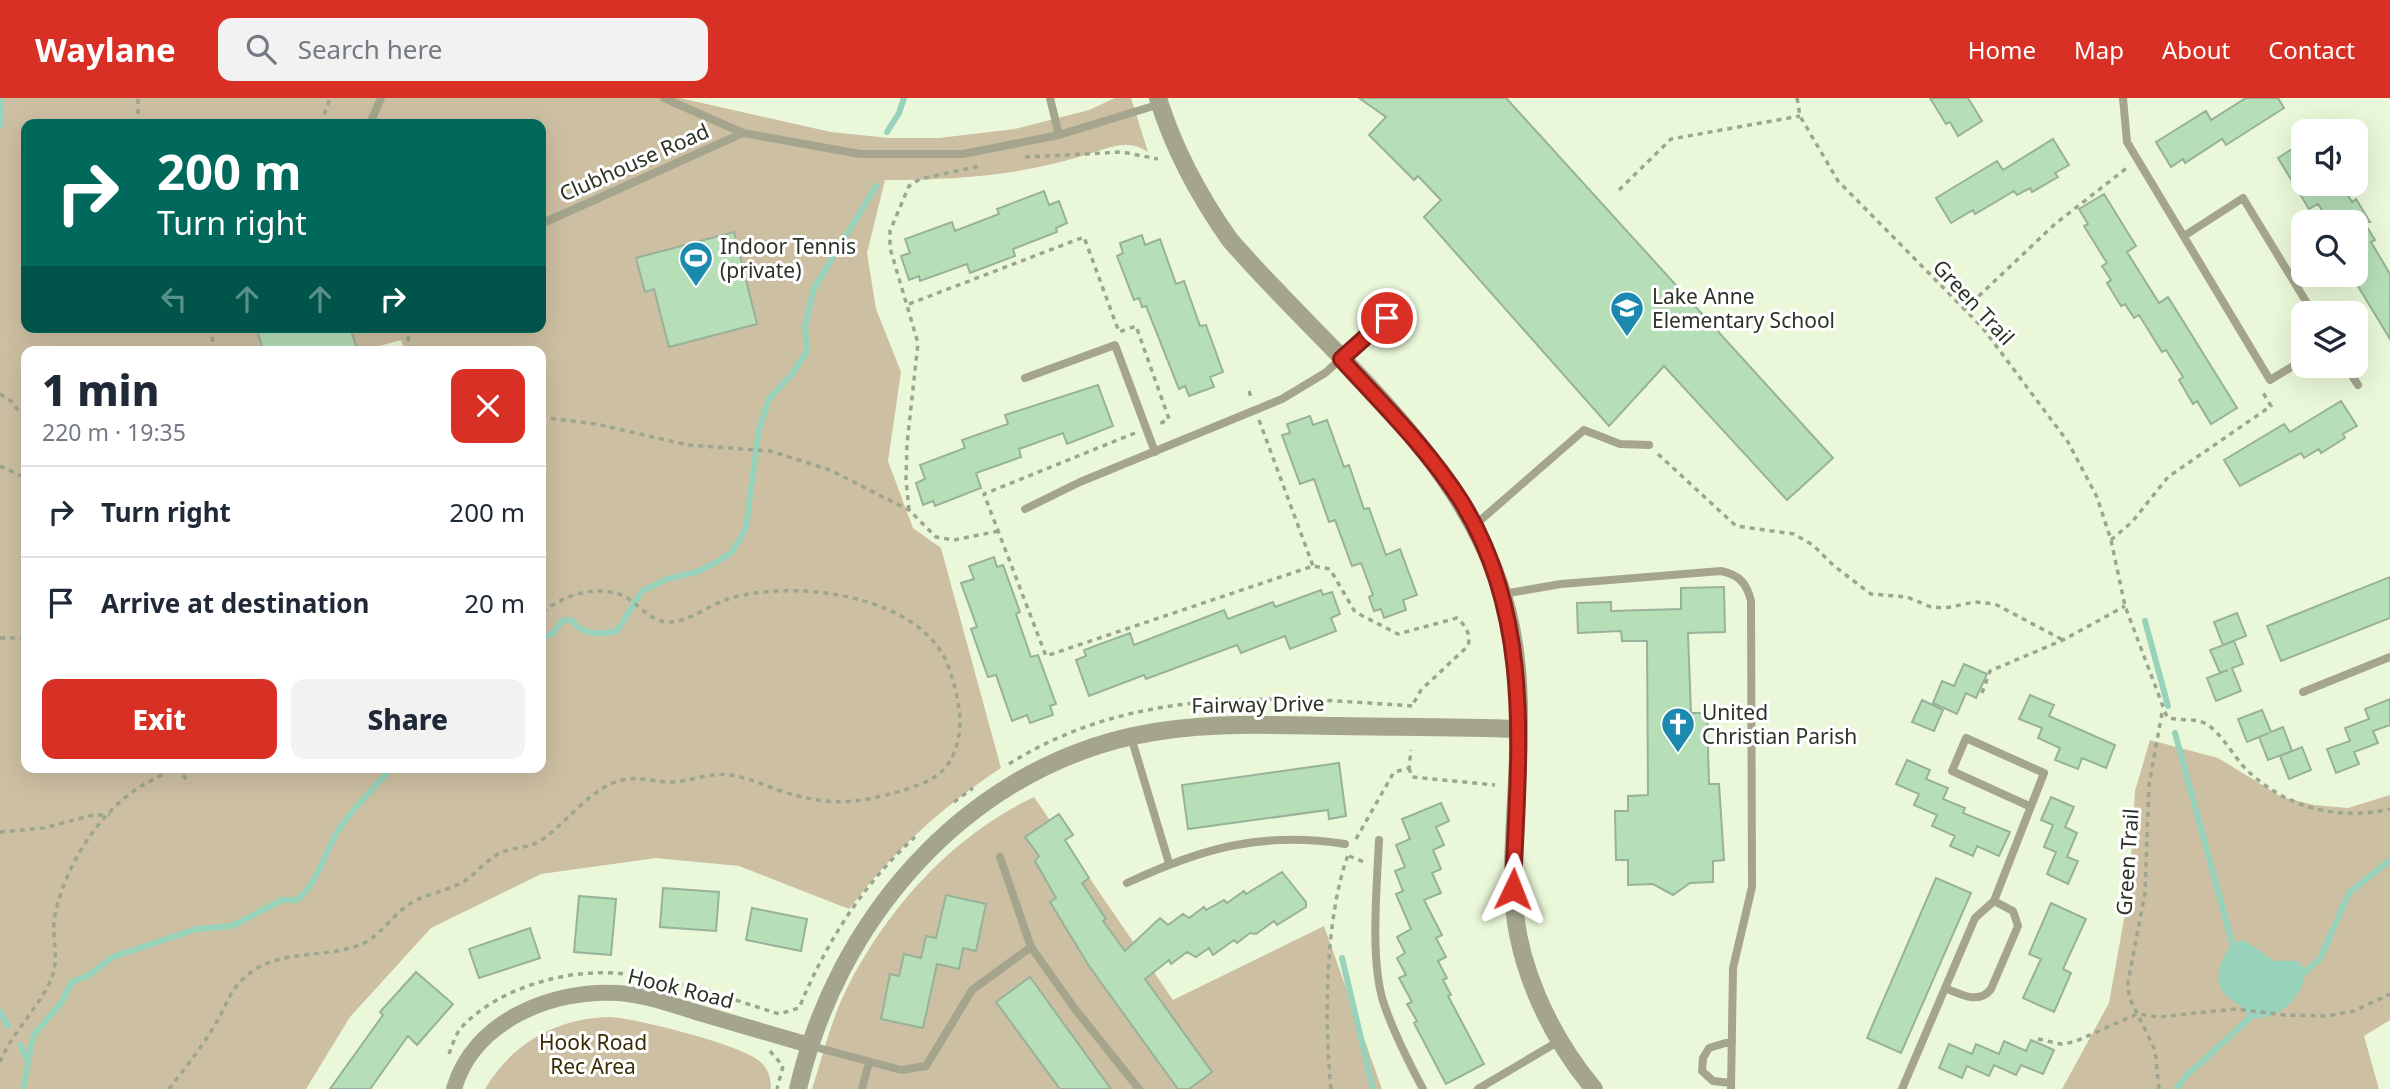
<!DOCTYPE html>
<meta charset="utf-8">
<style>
body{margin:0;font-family:"Noto Sans",sans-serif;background:#f2f2f3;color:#1f2937;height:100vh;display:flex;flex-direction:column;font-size:26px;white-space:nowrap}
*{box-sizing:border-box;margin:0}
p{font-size:23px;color:#747a83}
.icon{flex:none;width:38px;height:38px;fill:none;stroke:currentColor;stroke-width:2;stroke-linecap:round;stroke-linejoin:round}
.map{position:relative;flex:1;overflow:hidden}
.panel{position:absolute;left:21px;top:248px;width:525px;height:427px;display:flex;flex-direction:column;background:#fff;border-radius:14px;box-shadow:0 7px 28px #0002}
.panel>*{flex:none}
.top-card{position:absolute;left:21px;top:21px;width:525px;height:214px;border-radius:14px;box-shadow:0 7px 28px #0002;background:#00695c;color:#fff;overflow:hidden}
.tools{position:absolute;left:2291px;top:21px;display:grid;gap:14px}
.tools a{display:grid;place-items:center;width:77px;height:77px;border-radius:14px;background:#fff;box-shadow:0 7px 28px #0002;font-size:35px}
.pin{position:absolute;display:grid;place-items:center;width:60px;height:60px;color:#fff;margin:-30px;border:4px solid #fff;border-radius:50%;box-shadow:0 2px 7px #0007}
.me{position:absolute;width:77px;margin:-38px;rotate:2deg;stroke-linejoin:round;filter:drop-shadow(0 0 5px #0008)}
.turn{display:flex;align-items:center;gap:24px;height:147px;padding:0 21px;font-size:32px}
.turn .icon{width:91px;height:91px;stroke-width:2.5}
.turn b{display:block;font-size:49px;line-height:60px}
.lanes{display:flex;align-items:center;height:66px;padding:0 21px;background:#0003;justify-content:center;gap:35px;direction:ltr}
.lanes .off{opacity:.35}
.round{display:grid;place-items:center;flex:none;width:74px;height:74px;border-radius:14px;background:#f2f2f3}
.headline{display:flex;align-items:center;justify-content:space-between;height:119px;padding:0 21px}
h1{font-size:42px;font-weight:800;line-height:52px}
.action{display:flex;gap:14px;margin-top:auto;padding:14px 21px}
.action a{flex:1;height:80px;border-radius:14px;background:#d93025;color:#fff;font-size:28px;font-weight:800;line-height:80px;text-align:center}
.action a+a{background:#f2f2f3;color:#1f2937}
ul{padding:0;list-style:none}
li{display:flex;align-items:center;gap:21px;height:91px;padding:0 21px;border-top:2px solid #e0e1e3}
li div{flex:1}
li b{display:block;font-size:26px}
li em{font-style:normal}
header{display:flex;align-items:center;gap:42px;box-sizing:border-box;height:98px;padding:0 35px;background:#d93025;color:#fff}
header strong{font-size:33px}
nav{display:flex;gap:38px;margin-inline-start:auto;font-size:24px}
.search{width:490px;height:63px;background:#f2f2f3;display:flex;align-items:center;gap:18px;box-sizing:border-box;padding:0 24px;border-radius:14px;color:#747a83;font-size:26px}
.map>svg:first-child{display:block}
.green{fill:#cdbfa2;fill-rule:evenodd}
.water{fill:#97d2ba}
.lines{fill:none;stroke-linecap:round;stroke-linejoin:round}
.stream{stroke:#97d2ba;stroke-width:6}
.building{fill:#b6dfb8;stroke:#98b19a;stroke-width:2}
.path{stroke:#9ca68f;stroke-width:3.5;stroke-dasharray:5 5;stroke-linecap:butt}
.service{stroke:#a5a58e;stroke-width:8}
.minor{stroke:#a5a58e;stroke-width:16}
.tertiary{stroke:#a5a58e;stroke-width:18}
.route-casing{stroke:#8d1f18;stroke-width:18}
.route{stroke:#d93025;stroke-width:12}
.labels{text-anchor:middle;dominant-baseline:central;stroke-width:6;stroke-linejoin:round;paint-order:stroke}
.street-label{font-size:21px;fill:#2d3227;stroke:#fff}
.poi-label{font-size:21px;fill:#2d3227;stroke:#fff;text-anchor:start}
.park-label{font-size:21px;fill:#3b2b02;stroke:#fff}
</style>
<header>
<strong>Waylane</strong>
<div class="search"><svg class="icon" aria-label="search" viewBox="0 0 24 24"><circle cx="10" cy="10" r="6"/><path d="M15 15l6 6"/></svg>Search here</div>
<nav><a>Home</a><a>Map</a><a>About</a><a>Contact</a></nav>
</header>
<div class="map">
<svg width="2390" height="991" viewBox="0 0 2390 991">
<rect width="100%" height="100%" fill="#eaf8d9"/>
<path class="green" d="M0,0h680l151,34 58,6h50l76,-9 74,-19 26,-12h16l17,54c-22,-15 -43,-2 -66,4 -65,20 -130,24 -197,24l-18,73 9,56 25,63 -13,89 25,67 28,20 60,220c-61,40 -108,84 -152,141l-110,-43 -83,-8 -115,16 -110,54 -81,89 -44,72h-306zM26,26h515v203h-191l8,25 43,-12 4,12h136v416h-515v-416h238l-8,-25h-230z
M2150,642l68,18 64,39 32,8 34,3 42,-13v225l-26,16 15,53h-317l47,-86 20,-112 6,-100z
M1034,699l139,203 151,-74 58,163h-570c11,-34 19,-69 35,-101 41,-81 105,-152 187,-191z
M610,919c26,1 130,28 148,43 10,7 13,18 13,29h-286c27,-46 72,-71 125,-72z"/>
<path class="water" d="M2244,842l30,21h24l8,10c-5,29 -26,49 -56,47 -10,-16 -13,-12 -24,-23 -16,-15 -3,-38 6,-52z"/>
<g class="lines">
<path class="stream" d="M0,27v-27
M887,34l12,-19 5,-15
M2145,523l23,85
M541,541l12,-6 9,-12 9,-1c14,16 26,15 46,11l25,-40 25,-12 29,-7 19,-9 16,-10 9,-14 6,-13 13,-97 10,-30 23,-25 15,-23 -2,-24 8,-37 63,-104
M2175,635l57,210
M1342,860l31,131
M2306,873l14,-12 29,-66 41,-33
M0,914l8,14
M20,947l8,16
M23,991l10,-53 28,-33 11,-21 17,-7 24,-18 83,-28 36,-3 50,-26h15c21,-17 27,-47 41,-69 14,-23 36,-42 53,-63
M2176,991l11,-14 63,-57"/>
</g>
<path class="building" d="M1359,0h147l327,360 -46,42 -123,-134 -55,60 -185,-209 17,-17 -23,-24 -4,4 -45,-45 17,-18z
M1930,0h38l14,23 -24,15 -8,-14 -4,2z
M2246,0h32l6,10 -58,37 -4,-6 -37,24 -2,-4 -12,8 -15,-25 50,-31 5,9z
M2053,41l16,26 -14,8 3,4 -26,15 -2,-4 -13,7 -3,-4 -39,23 -2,-4 -22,13 -15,-25 61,-37 6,9z
M2303,44v42h26l6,9 8,-5 9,14 4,-3 14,23h-6l11,18 -4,2 19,32v65l-34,-56v-61h-26l-12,-18 -9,5 -31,-51z
M1044,93l5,14 10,-4 8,22 -11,5 1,4 -44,17 2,7 -45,17 -3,-9 -47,17 -1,-5 -10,4 -8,-24 9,-3 -5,-14 47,-17 3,9 44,-17 -2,-5z
M2104,96l32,52 -9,6 32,51 9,-6 69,111 -26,16 -14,-23 -4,3 -14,-24 4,-3 -17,-27 -4,2 -23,-37 -5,3 -9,-14 -4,2 -14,-23 4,-3 -9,-14 5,-3 -23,-37 4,-2 -9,-15z
M734,134l23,92 -88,23 -15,-58 -9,3 -9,-34z
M1142,137l3,10 15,-6 16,45 8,-3 16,45 6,-1 17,47 -13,5 4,10 -25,9 -4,-10 -6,3 -33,-83 -4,1 -3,-9 -5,2 -17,-44 6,-3 -3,-10z
M256,229h94l8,25h-94z
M1098,287l15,41 -46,18 -4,-11 -44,16 2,8 -45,16 5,15 -46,18 -2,-5 -10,4 -7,-22 9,-4 -5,-14 45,-17 -3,-8 46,-16 -3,-9z
M2341,303l16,25 -14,8 2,4 -24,15 -2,-4 -15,9 -3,-5 -61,33 -16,-26 60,-36 6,8z
M1310,318l3,9 14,-5 17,47 5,-2 15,44 5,-1 17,47 14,-6 17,46 -14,5 3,10 -22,8 -3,-9 -7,2 -5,-14 4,-2 -12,-32 -9,3 -17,-46 -6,2 -15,-43 -14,5 -18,-49 8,-2 -3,-9z
M994,459l3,10 6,-2 17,47 -4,2 15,43 7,-2 18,49 -6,2 3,9 -23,8 -3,-8 -15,6 -16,-46 -8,2 -17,-48 6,-2 -16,-44 13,-4 -5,-13z
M2390,479v41l-109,43 -14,-35z
M1724,489l1,45 -37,1 3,80h16l2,71h10l5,76 -11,1v21l-23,1 -17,12 -20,-11 -25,1v-25h-12l-1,-49h13v-15l20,-1 -1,-154h-25l-1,-10 -43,2 -1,-30 34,-1v9l70,-2v-21z
M1321,492l2,5 9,-3 8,22 -9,4 5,13 -46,18 -5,-13 -44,17 -4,-8 -91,34 -2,-4 -55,21 -13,-36 10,-4 -2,-6 46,-17 4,12 90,-35 4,9 45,-17 2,5z
M2237,515l9,23 -23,9 -9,-23z
M2234,543l9,23 -11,4 9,23 -25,10 -9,-23 21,-8 -8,3 -10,-23z
M1964,566l23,10 -11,24 -10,-5 -9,21 -24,-11 9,-22 12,5z
M2030,597l24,10 -5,11 66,29 -9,23 -24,-10 -4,11 -23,-9 5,-12 -22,-10 4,-10 -23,-9z
M2390,601v26l-17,6 5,12 -24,9 5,12 -23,9 -9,-24 23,-8 -5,-13 24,-9 -4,-10z
M1922,602l21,10 -9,21 -22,-9z
M2262,612l9,22 12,-5 9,24 -24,9 -9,-23 10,-4 -22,9 -9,-23z
M2302,649l9,23 -22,9 -9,-23z
M1907,662l23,10 -4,9 22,9 -5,11 22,9 -2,5 47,19 -11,24 -22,-10 -4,10 -23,-10 5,-10 -23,-10 5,-11 -23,-10 5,-11 -23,-10z
M1339,665l7,53 -17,3 -1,-9 -140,19 -6,-44z
M2051,699l23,10 -9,20 12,6 -10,24 11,4 -10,23 -21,-10 9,-22 -12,-5 9,-22 -12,-5z
M1441,705l8,18 -13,6 8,18 -11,5 8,19 -9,4 9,20 -17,7 18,35 -6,3 10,19 -8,4 9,17 -4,2 8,15 -3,1 36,68 -38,20 -32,-61 3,-2 -10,-17 5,-2 -13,-24 7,-3 -9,-17 8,-5 -8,-16 14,-8 -15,-35 7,-3 -8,-20 10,-4 -9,-22 14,-6 -8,-20z
M1059,716l14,21 -8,5 24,38 -7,5 24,36 -3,2 22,30 35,-33 8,7 15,-11 6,4 15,-11 2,3 18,-10 3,3 17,-12 2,3 36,-22 24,30v5l-29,18 -3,-4 -18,13 -6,-1 -13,10 -3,-3 -21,15 -4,-7 -13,9 -9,-5 -16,12 -2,-4 -24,19 67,93 -23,17h-11l-89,-123 -39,-64 6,-4 -21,-37 4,-5 -14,-19z
M1936,780l35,15 -70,160 -34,-15z
M663,790l56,4 -3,39 -56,-4z
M946,797l40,9 -10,47 -13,-3 -4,21 -22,-5 -14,64 -42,-9 9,-45 9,2 5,-22 17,4 5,-22 10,2z
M579,798l37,3 -5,56 -37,-3z
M2051,805l35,16 -23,50 8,4 -17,39 -31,-14 18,-39 -12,-5z
M752,810l55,11 -6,32 -55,-11z
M530,830l10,30 -61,20 -10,-29z
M416,874l37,32 -36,41 -9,-9 -38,53h-40l53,-74 -3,-3z
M1030,879l81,112h-51l-64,-87z
M2031,942l23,10 -11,24 -22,-9 -5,10 -22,-10 -5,11 -22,-10 -5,12 -23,-10 10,-24 23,10 4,-10 23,10 5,-13 22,10z"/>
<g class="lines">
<path class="path" d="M1797,0l3,18 38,65 144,146 86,115 29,55 14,43 14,66 42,111c13,5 30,0 41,8 14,10 24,28 35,41 38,40 93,56 147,43
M138,26v-26
M321,26l9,-26
M1025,59l97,-5 36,7
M1619,92l52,-51 129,-23
M909,206l175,-67 35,95 17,-6 33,93 -10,5
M1964,212l91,-86 73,-57
M211,229l3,25
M404,229l9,25
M1249,293l3,9
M0,296l11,7 15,20
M541,319l55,7 92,21 82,6 60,19 79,40 27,27 18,3 45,-9
M1259,322l54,146
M1135,335l-151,61 62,162 267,-90 17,3 25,43 43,22 59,-16c9,8 14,16 11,28l-47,44 -8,14
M1658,356l78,72 58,8 19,11 21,21 37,28 36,3 24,10 14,1 30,-6 20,2 68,36
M0,368l26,12
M909,412l-3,-30 1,-36 11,-101 -28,-95v-17l19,-45 11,-7 60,-13
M2111,442l21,-18 36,-45 103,-71 -9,-15
M0,540h26
M1982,595l8,-22 73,-31 62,-34
M1009,666c123,-78 265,-68 404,-58
M176,670l14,15
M1409,670l3,9 83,8
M954,704l19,-14
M0,734l44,-4 49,-13h17
M1356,741l38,-67 15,-4 2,-18
M1349,758l15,6
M639,878l56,11 84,27 20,-6c27,-65 63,-123 116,-171
M2038,941l23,5 13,-2 63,-28 21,3 78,-8 49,6 41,1 28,-5 36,-17
M770,953l13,15 -6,23
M449,956c3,-8 6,-18 11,-25 37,-42 112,-62 165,-55
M0,964c13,-32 43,-58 53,-88 6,-18 -2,-40 2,-59 10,-47 40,-97 80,-125 12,-8 25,-13 37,-22
M169,991c16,-21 34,-43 47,-66 9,-15 14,-32 27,-44 32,-32 81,-19 119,-35 20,-9 31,-31 51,-42 14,-8 33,-11 48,-19 15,-8 25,-24 41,-31 14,-5 29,-4 41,-13 27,-19 50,-55 84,-60 14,-2 29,3 44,3 19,0 38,-10 58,-7 17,2 33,9 49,15 49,16 74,15 123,1 18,-6 39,-12 49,-30 17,-30 9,-62 -1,-93 -25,-73 -155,-90 -221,-69 -19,6 -42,25 -62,23 -16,-2 -25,-15 -37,-23 -25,-17 -69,-5 -88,16
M1331,991c-7,-67 -6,-171 17,-234
M2159,991l-4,-39 -26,-53 -1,-15 17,-89 4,-108 13,-72"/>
<path class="service" d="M664,0l79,35 117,21h103l96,-19 101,-31
M1050,0l9,37
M2123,0l4,44 143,238 33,-20
M370,26l11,-26
M541,126l202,-91
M2184,138l59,-38 70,115
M2346,268l12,19
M1025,280l90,-33 40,107
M1025,411l55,-27 202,-83 43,-26 62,-55
M1475,427l109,-95 36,14 29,1
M1503,496l58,-10 160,-13c19,4 26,13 30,30l1,286 -19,81 -2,121
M2303,594l87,-35
M1131,639l38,126
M1379,742c-2,46 -9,118 4,161 10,31 25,60 40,88
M1000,759l31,90 44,62 64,80
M1127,785c75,-35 135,-52 218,-39
M1945,890c15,6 34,17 46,1l27,-63 -5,-15 -19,-10
M811,948l90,24 25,-4 46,-76 59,-43
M1731,985l-18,-2 -11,-10 1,-13 6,-10 23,-7
M862,991l7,-27
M1478,991l81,-48
M1902,991l73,-171 19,-17 50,-128 -78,-35 -14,33 77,35"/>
<path class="minor" d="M454,991c19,-68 98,-100 164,-96 27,2 52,11 78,19 38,11 75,22 113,33"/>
<path class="tertiary" d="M1158,0c16,52 41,98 72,142 96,111 226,208 272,352 31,96 10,197 11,295 1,73 35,147 81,202
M798,991c38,-166 163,-315 335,-353 68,-15 136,-11 206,-10 59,1 120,1 179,3"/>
</g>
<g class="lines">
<g class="route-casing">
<path id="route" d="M1387,220l-46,41c42,46 87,90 120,142 74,119 57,255 52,388"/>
</g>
<use href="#route" class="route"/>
</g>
<defs>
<g id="stadium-pin" transform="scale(1.75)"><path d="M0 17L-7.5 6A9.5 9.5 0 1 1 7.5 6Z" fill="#1c89af" stroke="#fff"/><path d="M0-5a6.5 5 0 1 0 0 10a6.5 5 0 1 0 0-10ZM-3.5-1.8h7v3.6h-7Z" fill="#fff"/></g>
<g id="school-pin" transform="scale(1.75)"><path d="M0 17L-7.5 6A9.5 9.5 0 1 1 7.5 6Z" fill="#1c89af" stroke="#fff"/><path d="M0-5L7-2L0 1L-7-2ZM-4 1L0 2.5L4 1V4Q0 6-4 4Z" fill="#fff"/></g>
<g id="church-pin" transform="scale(1.75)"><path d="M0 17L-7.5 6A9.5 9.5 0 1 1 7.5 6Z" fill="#1c89af" stroke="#fff"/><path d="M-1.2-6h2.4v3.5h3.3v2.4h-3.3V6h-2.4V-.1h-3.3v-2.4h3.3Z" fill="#fff"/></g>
</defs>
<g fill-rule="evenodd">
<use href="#stadium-pin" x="696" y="160"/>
<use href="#school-pin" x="1627" y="210"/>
<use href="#church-pin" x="1678" y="626"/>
</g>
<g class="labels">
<g class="street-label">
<text transform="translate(634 64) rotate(-24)">Clubhouse Road</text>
<text transform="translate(1974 204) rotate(47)">Green Trail</text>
<text transform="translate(1258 606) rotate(-1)">Fairway Drive</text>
<text transform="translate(2127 764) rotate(-86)">Green Trail</text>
<text transform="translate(681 890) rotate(14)">Hook Road</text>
</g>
<g class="poi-label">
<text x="720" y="148">Indoor Tennis<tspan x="720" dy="24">(private)</tspan></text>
<text x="1652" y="198">Lake Anne<tspan x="1652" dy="24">Elementary School</tspan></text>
<text x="1702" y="614">United<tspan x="1702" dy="24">Christian Parish</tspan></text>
</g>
<g class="park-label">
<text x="593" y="944">Hook Road<tspan x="593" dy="24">Rec Area</tspan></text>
</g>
</g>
</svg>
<div class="tools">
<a><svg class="icon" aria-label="sound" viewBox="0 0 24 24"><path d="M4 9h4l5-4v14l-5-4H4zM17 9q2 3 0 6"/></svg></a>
<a><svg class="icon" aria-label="search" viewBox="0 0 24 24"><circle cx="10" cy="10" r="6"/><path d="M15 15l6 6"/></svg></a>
<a><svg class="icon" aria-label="layers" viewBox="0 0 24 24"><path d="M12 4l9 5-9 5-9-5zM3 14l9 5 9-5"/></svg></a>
</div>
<div class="pin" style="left:1387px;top:220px;background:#d93025"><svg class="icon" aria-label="arrive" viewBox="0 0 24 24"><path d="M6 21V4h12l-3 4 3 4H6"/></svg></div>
<svg class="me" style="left:1513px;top:791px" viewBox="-20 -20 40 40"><path d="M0-17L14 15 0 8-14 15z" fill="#d93025" stroke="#fff" stroke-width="4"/></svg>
<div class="top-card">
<div class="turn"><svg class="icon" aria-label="right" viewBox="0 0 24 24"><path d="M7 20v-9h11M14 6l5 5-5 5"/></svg><div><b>200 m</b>Turn right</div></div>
<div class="lanes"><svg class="icon off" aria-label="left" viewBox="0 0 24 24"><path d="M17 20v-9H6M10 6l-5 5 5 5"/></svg><svg class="icon off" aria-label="ahead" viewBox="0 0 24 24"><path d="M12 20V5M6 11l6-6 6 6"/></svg><svg class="icon off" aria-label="ahead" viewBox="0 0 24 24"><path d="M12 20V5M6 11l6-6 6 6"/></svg><svg class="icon" aria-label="right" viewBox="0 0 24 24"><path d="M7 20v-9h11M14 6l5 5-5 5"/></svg></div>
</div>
<section class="panel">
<div class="headline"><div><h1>1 min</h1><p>220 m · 19:35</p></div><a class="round" style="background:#d93025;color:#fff"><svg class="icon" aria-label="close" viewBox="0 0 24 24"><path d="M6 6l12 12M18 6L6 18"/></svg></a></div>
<ul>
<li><svg class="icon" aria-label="right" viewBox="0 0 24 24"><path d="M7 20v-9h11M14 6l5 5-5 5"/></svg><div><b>Turn right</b></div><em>200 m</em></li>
<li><svg class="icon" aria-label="arrive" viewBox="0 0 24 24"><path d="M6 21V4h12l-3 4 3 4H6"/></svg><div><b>Arrive at destination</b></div><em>20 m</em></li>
</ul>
<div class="action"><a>Exit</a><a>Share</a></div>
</section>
</div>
